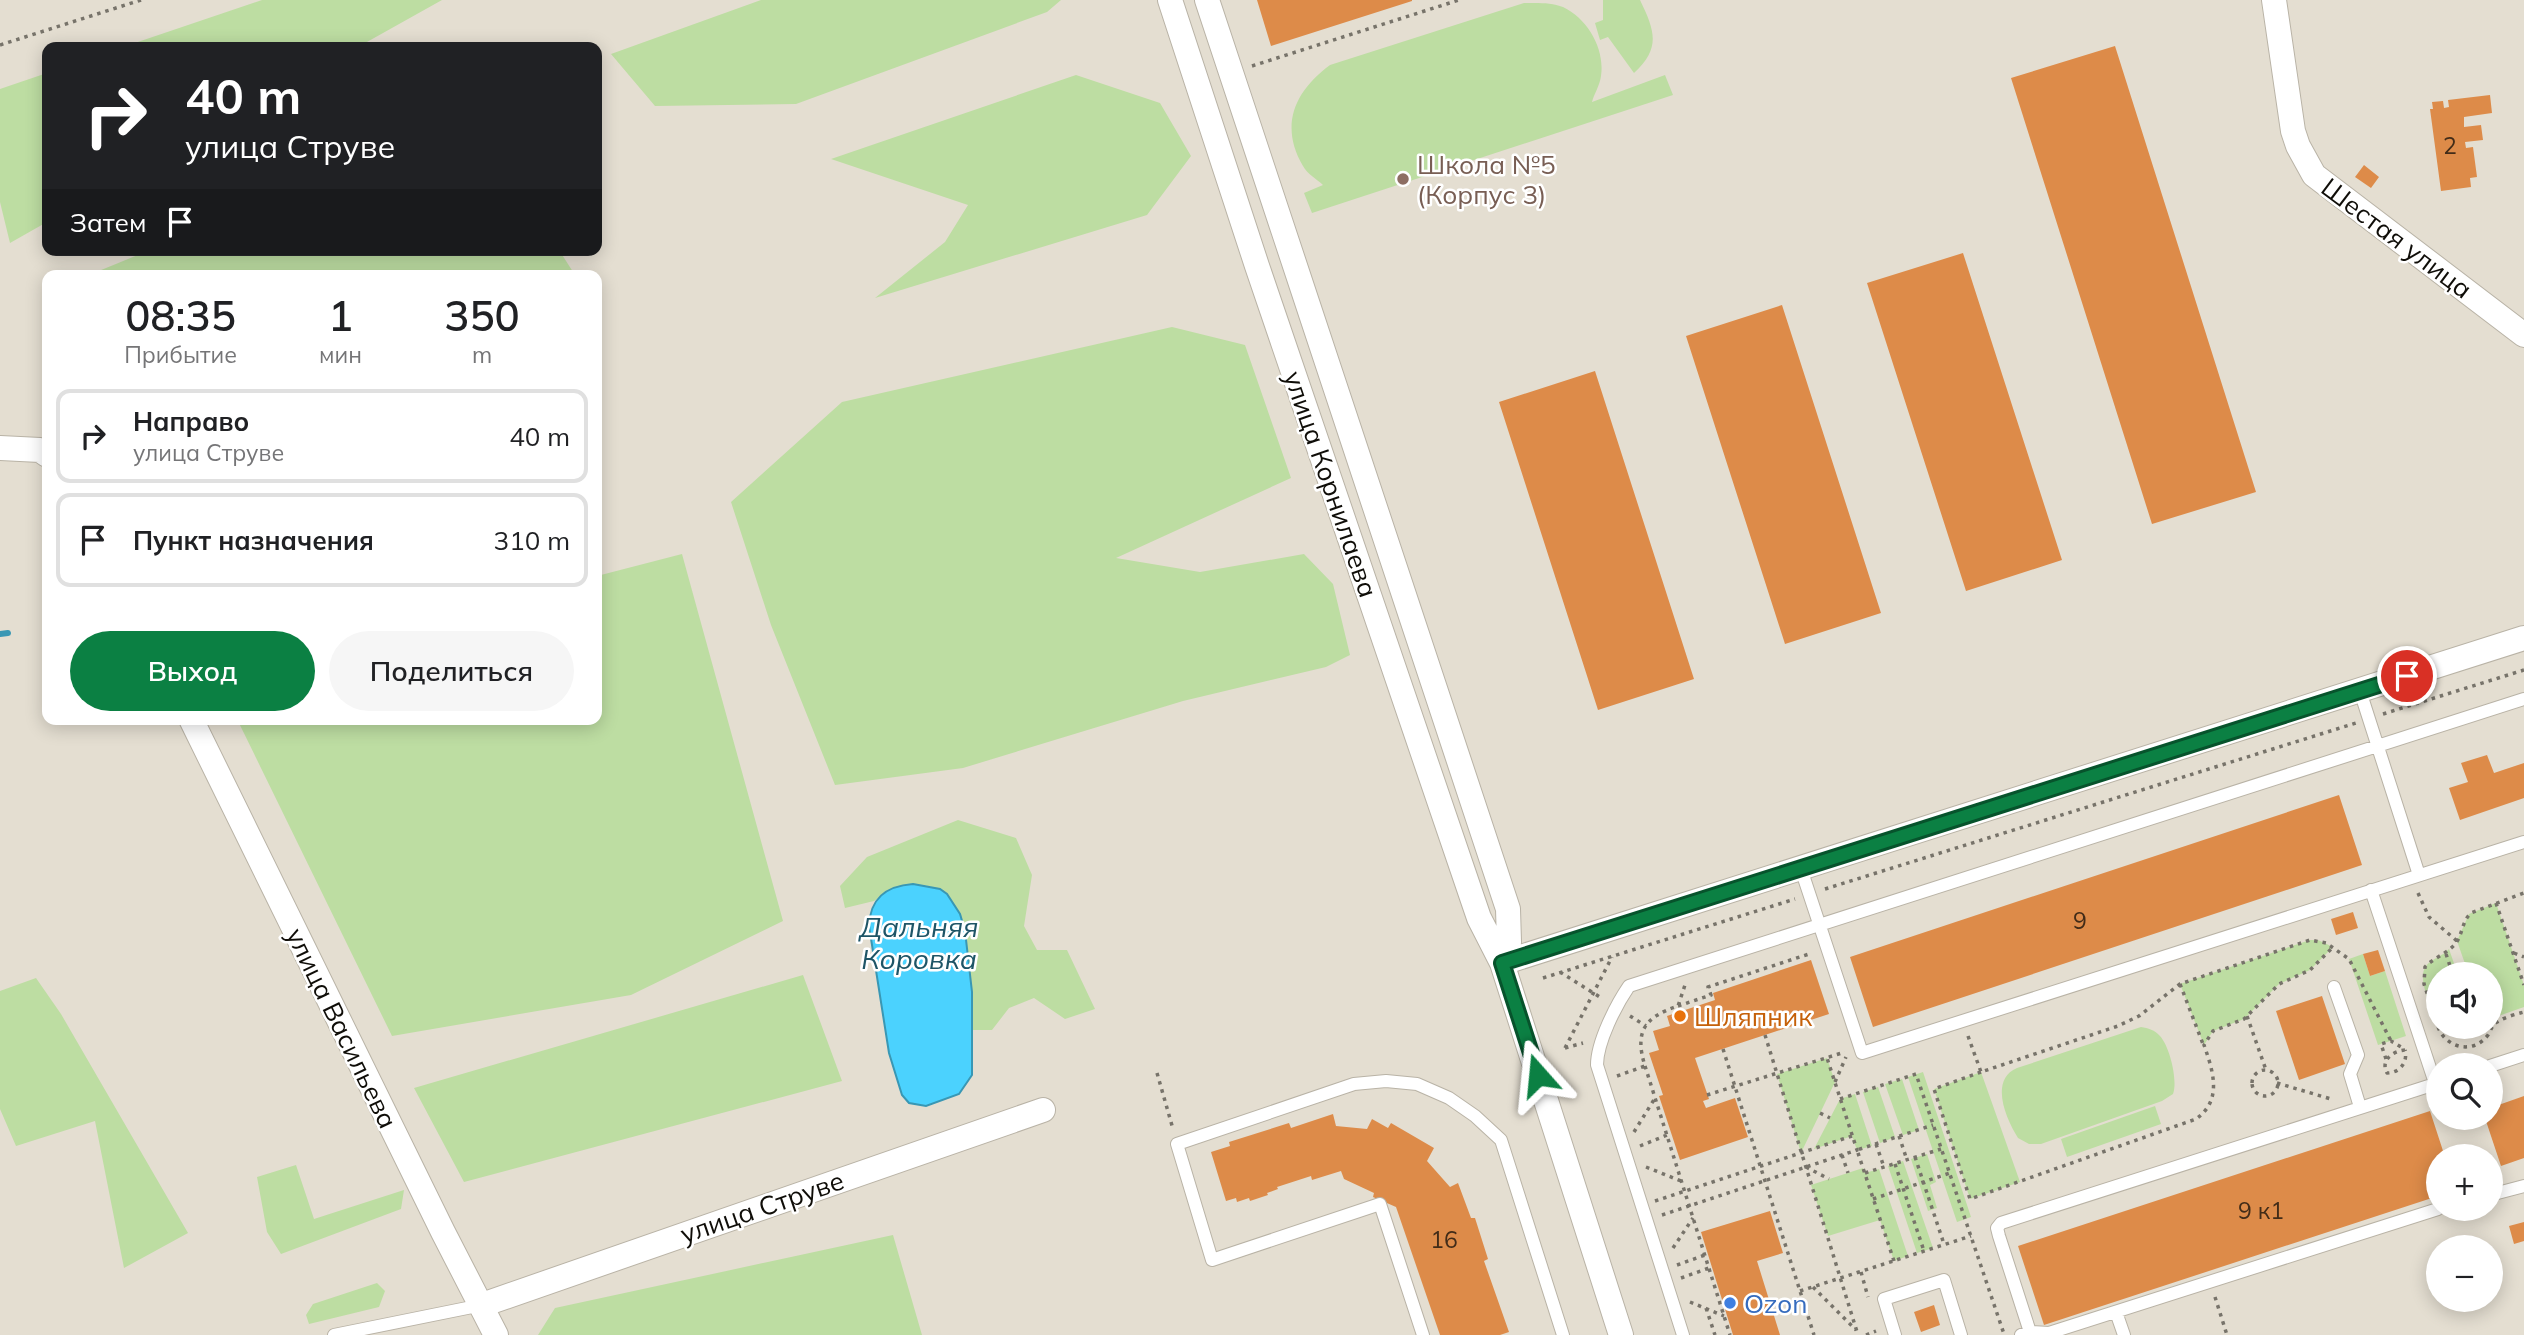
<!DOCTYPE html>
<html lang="ru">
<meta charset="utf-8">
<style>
body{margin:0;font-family:Mulish,sans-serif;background:#f6f6f6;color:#202124;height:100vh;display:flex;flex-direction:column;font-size:26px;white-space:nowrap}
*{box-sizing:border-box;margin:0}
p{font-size:23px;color:#757577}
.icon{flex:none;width:38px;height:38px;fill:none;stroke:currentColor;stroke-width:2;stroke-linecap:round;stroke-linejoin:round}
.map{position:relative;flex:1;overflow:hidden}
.side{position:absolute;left:42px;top:270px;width:560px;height:455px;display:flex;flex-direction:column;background:#fff;border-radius:14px;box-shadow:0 4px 18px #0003}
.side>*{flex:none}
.banner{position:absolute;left:42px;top:42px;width:560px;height:214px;border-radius:14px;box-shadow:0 4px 18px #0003;background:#202124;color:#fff;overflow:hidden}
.tools{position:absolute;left:2426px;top:962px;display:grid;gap:14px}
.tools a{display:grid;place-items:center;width:77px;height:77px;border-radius:50%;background:#fff;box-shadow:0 4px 18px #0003;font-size:35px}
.pin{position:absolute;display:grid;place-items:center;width:60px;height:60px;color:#fff;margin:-30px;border:4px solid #fff;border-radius:50%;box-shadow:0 2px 7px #0007}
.me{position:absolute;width:77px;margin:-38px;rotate:342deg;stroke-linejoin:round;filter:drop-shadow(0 0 5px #0008)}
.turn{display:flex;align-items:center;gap:24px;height:147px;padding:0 28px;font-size:32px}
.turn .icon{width:91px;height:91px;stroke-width:2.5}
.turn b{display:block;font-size:49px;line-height:60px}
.then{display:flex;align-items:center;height:66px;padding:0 28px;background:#0003;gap:14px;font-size:26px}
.eta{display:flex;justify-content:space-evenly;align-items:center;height:119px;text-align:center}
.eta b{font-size:42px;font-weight:600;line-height:49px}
.button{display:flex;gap:14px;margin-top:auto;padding:14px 28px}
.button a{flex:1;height:80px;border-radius:42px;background:#0b8043;color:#fff;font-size:28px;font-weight:600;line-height:80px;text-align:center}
.button a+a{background:#f6f6f6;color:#202124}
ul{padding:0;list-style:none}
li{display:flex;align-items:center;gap:21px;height:94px;margin:0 14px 10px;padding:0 14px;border:4px solid #e0e0e0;border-radius:14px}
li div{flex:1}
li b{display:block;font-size:26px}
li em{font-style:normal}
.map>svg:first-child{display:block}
.green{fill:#bddda2}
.water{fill:#4bd2fe;stroke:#3997b4;stroke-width:2}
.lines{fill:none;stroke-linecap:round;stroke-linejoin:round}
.stream{stroke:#3997b4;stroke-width:6}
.building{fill:#dd8b49}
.lane-casing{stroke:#b9b3a6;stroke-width:14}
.street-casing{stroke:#b9b3a6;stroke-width:26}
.path{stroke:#77736a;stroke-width:3.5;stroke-dasharray:3.5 5;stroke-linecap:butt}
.lane{stroke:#fff;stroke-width:12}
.street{stroke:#fff;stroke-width:24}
.route-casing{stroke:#07532c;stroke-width:18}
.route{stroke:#0b8043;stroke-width:12}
.education-dot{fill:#8d6e63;stroke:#fff;stroke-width:2.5}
.food-dot{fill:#e8710a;stroke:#fff;stroke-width:2.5}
.shop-dot{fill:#3f7fe0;stroke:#fff;stroke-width:2.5}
.labels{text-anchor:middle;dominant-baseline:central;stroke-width:5;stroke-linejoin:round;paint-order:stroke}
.number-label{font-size:23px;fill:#422c18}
.education-label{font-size:26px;fill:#785e54;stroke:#fff;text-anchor:start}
.street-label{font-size:26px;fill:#0f0d08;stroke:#fff}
.food-label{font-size:26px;fill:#c56008;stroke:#fff;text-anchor:start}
.shop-label{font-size:26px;fill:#366cbe;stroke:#fff;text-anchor:start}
.water-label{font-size:28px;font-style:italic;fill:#1e5567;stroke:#fff}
</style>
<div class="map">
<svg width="2524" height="1335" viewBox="0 0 2524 1335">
<rect width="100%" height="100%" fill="#e4ded1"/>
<path class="green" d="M262,0h180l-84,47h-235z
M761,0h300l-14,12 -251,92 -141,2 -44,-52z
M1603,0h37c15,31 21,48 -6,73l-26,-36 -8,3 -5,-17 8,-3z
M1524,3c12,0 27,-1 39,4 25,12 42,42 38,69 -1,9 -7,18 -9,26l73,-27 8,20 -361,118 -8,-20 19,-8c-6,-6 -16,-11 -20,-19 -24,-41 -8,-75 27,-101z
M47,73v149l-37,21 -10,-41v-113z
M1076,75l84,28 31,53 -44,59 -272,83 70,-56 23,-37 -137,-46z
M150,250h409l16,25h-486z
M1172,327l73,18 46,133 -175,80 84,14 104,-18 29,30 17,71 -24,12 -143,34 -220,67 -128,17 -64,-160 -40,-123 111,-100z
M682,554l101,367 -152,74 -239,41 -155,-317h360v-143z
M958,820l58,18 16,37 -8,51 13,24h30l28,59 -30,10 -31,-21 -25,10 -17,22h-22l2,-38 -12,-78 -13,-20h-63l-10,7 -29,7 -5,-22 27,-29z
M2496,903l28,82v22l-34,12v-44h-21l-12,-34 12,-27z
M2310,940h8l15,7 -23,23 -31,14 -35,35 -31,12 -9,14 -24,-61z
M2449,949l9,26h-20v40l-4,1c-4,-13 -17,-38 -8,-50 5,-7 17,-10 23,-17z
M2363,954l7,22 15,-5 21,65 -28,9 -29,-86z
M803,975l39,106 -378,101 -50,-94z
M36,978l25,36 127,219 -64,35 -29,-147 -79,25 -16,-37v-118z
M2141,1027c7,1 14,3 19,9 10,11 18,45 13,58l-11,7 -121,43h-12l-11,-6c-12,-19 -29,-58 -1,-70z
M1827,1058l8,24 -34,71 -24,-79z
M1923,1072l48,145 -14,5 -49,-145z
M1981,1072l39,110 -50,17 -36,-110z
M1902,1079l17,51 -16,5 -18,-51z
M1878,1087l17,50 -15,6 -17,-51z
M1855,1094l17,52 -15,4 -5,-14 -38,13 26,-50z
M2155,1106l6,18 -94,33 -6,-18z
M1927,1154l9,28 -6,3 7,23 -9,3 -17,-52z
M1903,1161l30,87 -16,5 -29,-87z
M296,1165l18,54 90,-29 -3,19 -120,45 -14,-22 -10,-55z
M1863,1168l2,5 14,-4 29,87 -14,5 -14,-41 -52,16 -17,-51z
M893,1235l29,100h-384l17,-27z
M377,1283l8,8 -6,16 -70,17 -3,-9 7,-11z"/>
<path class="water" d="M913,884l27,5 7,5 13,20 5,17 7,61v83l-13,19 -33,12 -17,-3 -7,-8 -13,-42 -20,-127c1,-28 17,-40 44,-42z"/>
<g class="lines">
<path class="stream" d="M0,634l8,-1"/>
</g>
<path class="building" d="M1257,0h155v1l-141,45z
M2115,46l141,446 -104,32 -141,-446z
M2490,95l2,18 -28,4v10l17,-2 2,15 -18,2 1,6 7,-1 4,30 -7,1 1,9 -30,4 -11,-82h3l-1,-7 11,-1 1,7 5,-1 -1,-7z
M2364,165l15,12 -8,11 -16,-11z
M1963,253l99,307 -96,31 -99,-308z
M1782,305l99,308 -96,31 -99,-308z
M1595,371l99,308 -96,31 -99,-308z
M2487,755l7,18 30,-10v35l-64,22 -11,-32 19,-6 -7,-19z
M2339,795l23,70 -489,162 -23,-70z
M2353,912l5,16 -22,7 -5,-16z
M2378,950l7,21 -15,5 -7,-22z
M1811,960l18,54 -134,44 14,41 -6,2 3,7 29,-10 13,39 -68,23 -21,-64 4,-1 -14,-42 10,-3 -6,-19 17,-5 -3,-10 48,-16 -2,-7z
M2322,996l23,68 -46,16 -23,-69z
M2524,1096v62l-23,8 -16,-48h5v-10z
M2430,1111l15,46h-7v39l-394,129 -26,-79z
M1333,1114l3,12 31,3 5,-10 16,9 3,-5 43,25 -7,13 23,26 8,-4 13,35h4l13,41 -4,2 25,71 -9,3h-60l-44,-128 -23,-10 1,-4 -30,-14 -3,-8 -29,9 -1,-4 -34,11 1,2 -11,4 1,2 -18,6 -1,-3 -12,4 -1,-4 -10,3 -15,-49 19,-6 -1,-4 60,-19 2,5z
M1770,1211l13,42 -26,8 23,74h-47l-32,-103z
M2524,1222v19l-10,3 -5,-18z
M1934,1305l6,20 -19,7 -7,-20z"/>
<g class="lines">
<g class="lane-casing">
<path id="lane" d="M2360,691l59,184
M1801,869l61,184 662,-211
M2371,890l64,193
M2334,987l24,68 -8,19 10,33
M2490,1066l34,-11
M2490,1195l34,-9
M2116,1312l8,23
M2030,1332l-31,-96 -2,-8 4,-5 437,-140
M334,1335l148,-30
M1423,1335l-43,-131 -168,56 -35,-116 177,-60 32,-3 31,3 32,14 26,18 26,24 62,195
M1683,1335l-86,-270c0,-23 19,-60 32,-79l895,-287
M1895,1335l-11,-36 60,-19 17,55
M2021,1335l9,-3 19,1 389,-124"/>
</g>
<g class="street-casing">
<path id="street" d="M1170,0l87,266 222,652 23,45 7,-21 -1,-33 -301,-909
M2274,0l19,131 5,15 16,29 210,160
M0,448l40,2 7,5
M191,719l252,513 53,103
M482,1305l561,-195
M1621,1335l-119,-372 1022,-325"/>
</g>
<path class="path" d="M0,45l141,-45
M1252,66l207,-66
M2383,714l141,-44
M1825,889l531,-166
M2418,893l11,24 28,24
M2496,903l28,82
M2514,953l10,4
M2446,954l7,21
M1560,972l43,27
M1543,978l252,-79
M2180,984l23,60
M1678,1006l33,-11 -3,-8 104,-34
M1630,1016l16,10
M2247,1016l19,54
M2438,1026l-14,-42 1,-17c8,-9 22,-13 31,-24 7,-10 6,-22 15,-30l53,-20
M2438,1027c8,21 35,28 50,8 3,-5 4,-10 9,-13 8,-5 19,-8 27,-10
M2449,1029l12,-2
M1765,1035l93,300
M1968,1036l13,36 137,-46 21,-10 41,-32 130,-44 16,3 23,16 42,82
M1565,1048l47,-91
M1565,1048l18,-5
M1723,1049l91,286
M2405,1050c-12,1 -25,10 -18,23 13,0 21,-11 18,-23
M2386,1059l-5,-15 10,-3 12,7
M1645,1066l85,269
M2252 1083a13 13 0 1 1 26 0a13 13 0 1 1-26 0Z
M1981,1072l-47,17 36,110 226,-80c27,-19 17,-48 8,-74l9,-14 31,-12 35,-35 31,-14 23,-23
M1157,1073l16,56
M1617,1076l28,-10c-11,-35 0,-49 33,-60l7,-21
M1835,1082l11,-25
M2277,1083l54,16
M1707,1095l138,-43
M1840,1099l76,-25 88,260
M1820,1113l10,5
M1634,1132l21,-34
M1899,1136l8,24
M1876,1144l8,23
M1640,1146l27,-11
M1842,1155l6,18
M1915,1157l29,87
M1895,1164l29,87
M1646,1167l35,14
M1806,1167l23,12
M1865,1173l76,-24
M1873,1199l77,-26
M1655,1201l197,-65
M1662,1215l195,-65 -30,-92
M1673,1248l20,-30
M1894,1261l-37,-111 76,-25
M1677,1265l28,-10
M1861,1272l7,25
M1681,1278l28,-10
M1813,1287l43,43
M1800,1291l171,-55
M2215,1297l12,38
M1690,1302l34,14
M1706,1308l9,27
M1866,1335l10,-4"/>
<use href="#lane" class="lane"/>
<use href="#street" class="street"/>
</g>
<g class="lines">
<g class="route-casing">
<path id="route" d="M1538,1075l-36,-112 905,-287"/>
</g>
<use href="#route" class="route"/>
</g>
<circle class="education-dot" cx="1403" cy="179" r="7"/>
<circle class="food-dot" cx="1680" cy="1016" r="7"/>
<circle class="shop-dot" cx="1730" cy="1303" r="7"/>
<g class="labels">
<g class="number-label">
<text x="2450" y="145">2</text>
<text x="2080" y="920">9</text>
<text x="2261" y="1210">9 к1</text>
<text x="1444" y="1239">16</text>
</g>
<g class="education-label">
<text x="1417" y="164">Школа №5<tspan x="1417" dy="30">(Корпус 3)</tspan></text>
</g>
<g class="street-label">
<text transform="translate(2397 238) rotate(37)">Шестая улица</text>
<text transform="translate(1331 484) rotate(71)">улица Корнилаева</text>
<text transform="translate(342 1028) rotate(64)">улица Васильева</text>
<text transform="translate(762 1207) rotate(-19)">улица Струве</text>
</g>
<g class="food-label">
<text x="1694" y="1016">Шляпник</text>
</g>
<g class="shop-label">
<text x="1744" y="1303">Ozon</text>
</g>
<g class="water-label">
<text x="919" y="926">Дальняя<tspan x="919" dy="32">Коровка</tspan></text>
</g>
</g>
</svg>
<div class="tools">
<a><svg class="icon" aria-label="sound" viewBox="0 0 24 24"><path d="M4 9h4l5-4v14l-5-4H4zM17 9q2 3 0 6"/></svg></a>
<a><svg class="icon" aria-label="search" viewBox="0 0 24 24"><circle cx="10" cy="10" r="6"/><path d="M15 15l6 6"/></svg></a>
<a>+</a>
<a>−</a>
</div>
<div class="pin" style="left:2407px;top:676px;background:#d93025"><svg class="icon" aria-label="arrive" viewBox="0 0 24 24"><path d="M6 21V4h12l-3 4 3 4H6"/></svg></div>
<svg class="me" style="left:1538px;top:1075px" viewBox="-20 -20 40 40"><path d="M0-17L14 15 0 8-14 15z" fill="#0b8043" stroke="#fff" stroke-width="4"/></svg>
<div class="banner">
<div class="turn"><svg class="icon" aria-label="right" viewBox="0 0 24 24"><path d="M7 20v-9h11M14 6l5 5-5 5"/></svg><div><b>40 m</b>улица Струве</div></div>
<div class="then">Затем<svg class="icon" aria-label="arrive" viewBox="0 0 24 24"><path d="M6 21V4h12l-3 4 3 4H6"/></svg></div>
</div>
<section class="side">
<div class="eta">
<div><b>08:35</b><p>Прибытие</p></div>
<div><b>1</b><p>мин</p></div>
<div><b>350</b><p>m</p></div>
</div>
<ul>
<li><svg class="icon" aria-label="right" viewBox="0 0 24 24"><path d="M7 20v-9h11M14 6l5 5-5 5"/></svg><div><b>Направо</b><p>улица Струве</p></div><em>40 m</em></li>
<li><svg class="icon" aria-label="arrive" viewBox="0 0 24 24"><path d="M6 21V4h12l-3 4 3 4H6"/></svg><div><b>Пункт назначения</b></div><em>310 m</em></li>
</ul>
<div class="button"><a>Выход</a><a>Поделиться</a></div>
</section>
</div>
